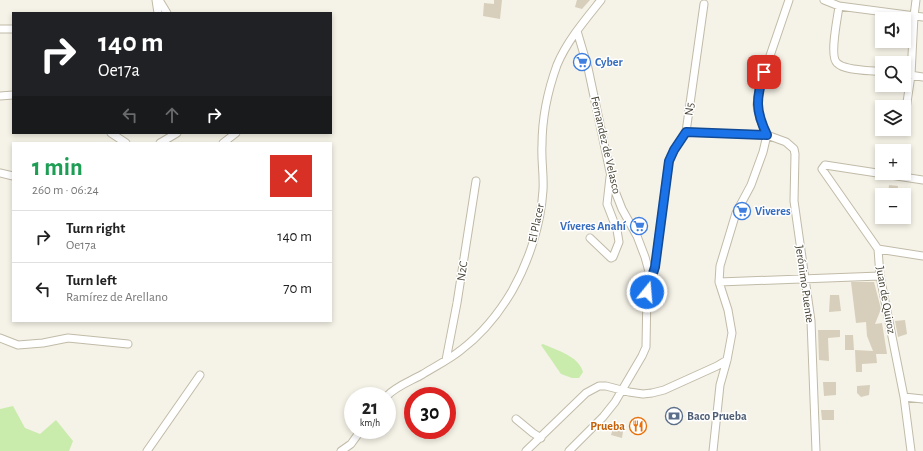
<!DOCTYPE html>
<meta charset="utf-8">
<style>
body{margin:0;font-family:"Alegreya Sans",sans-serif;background:#f2f2f2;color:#222;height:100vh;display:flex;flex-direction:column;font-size:15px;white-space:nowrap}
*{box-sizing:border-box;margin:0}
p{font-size:13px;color:#767676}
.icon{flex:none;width:22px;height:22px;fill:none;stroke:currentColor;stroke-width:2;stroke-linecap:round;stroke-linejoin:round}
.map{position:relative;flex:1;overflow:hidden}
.sheet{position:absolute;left:12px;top:142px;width:320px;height:180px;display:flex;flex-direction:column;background:#fff;border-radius:0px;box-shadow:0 2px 6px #0003}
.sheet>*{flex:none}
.hud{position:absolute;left:12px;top:12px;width:320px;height:122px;border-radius:0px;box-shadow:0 2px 6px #0003;background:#202124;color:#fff;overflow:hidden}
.buttons{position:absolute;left:875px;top:12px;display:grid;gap:8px}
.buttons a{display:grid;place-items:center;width:36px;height:36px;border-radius:0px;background:#fff;box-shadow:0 2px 6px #0003;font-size:20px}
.speed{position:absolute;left:344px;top:387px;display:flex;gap:8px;font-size:20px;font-weight:700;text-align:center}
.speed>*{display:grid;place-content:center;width:52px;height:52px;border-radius:50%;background:#fff;box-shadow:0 2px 6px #0003;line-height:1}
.speed small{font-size:10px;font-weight:400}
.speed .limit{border:6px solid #d22;background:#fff;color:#111}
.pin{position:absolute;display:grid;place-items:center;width:34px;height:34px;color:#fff;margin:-17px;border-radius:8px;box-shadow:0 2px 6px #0006}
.me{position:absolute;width:44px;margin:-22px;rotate:17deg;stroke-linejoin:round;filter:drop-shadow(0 0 3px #0008)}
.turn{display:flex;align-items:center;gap:14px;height:84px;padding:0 20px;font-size:18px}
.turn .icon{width:52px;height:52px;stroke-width:2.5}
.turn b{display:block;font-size:28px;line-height:34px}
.lanes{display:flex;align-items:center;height:38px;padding:0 20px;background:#0003;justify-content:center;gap:20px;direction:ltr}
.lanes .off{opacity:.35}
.round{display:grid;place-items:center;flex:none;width:42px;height:42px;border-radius:0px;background:#f2f2f2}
.head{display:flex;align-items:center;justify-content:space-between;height:68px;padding:0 20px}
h1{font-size:24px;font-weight:700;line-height:30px;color:#1e9e55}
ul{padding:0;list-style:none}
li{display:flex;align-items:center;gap:12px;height:52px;padding:0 20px;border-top:1px solid #e0e0e0}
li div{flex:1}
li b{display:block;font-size:15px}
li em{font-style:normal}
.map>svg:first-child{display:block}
.green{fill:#c9ecac}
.building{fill:#d7cfbb}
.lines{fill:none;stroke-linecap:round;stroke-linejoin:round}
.street-casing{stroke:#c1bba8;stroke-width:9}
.street{stroke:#fff;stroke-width:7}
.route-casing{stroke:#114b97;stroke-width:10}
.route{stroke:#1a73e8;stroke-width:7}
.labels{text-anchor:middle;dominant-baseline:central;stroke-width:3;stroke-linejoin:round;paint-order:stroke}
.shop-label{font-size:12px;font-weight:bold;fill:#366cbe;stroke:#fff;text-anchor:start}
.street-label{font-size:12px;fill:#484335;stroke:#fff}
.service-label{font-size:12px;font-weight:bold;fill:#4e5e75;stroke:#fff;text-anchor:start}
.food-label{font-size:12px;font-weight:bold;fill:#c56008;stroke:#fff;text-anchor:end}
</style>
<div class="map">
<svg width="923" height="451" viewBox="0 0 923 451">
<rect width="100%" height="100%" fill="#f5f2e7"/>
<path class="green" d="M543,344c13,6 36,12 40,28l-4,6h-7l-11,-4 -20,-29z
M13,406l12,22 15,6 16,-14 17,21 -4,10h-69v-42z"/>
<path class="building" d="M494,0h8l-2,19 -17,-3 1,-13 10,1z
M577,0h13l-8,9 -7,-2z
M889,185l9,1 -1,9h-9z
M851,282h23l7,27 -6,15 7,-1 5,31h-11l1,9 -15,1v8h-6l-1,-22 18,1 -6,-15 -1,-14 -10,1z
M830,295h9l2,16 -12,1z
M905,320l2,14 -9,3 -3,-16z
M818,330h22v7l-12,1 1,23 -10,-1z
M845,335h8l1,15h-9z
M823,382h13v13l-12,1z
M870,385l-1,10 -8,2 -4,-4v-7z
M821,410h13v10h-12z
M615,422l9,3 -2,13 -11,-3z"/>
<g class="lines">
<g class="street-casing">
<path id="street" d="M156,0l2,13
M159,0l8,13
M824,0l15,6 84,11
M839,6c-1,10 -10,50 -2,57 8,8 33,7 45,9
M0,29h13
M577,31l11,37 25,118 9,23 15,27 8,21 6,22
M904,74l19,3
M0,96l13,-1
M904,123l7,-48 3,-59 2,-16
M903,130v-1
M686,132l81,3 19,7 8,7 1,5 -1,47 17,120 5,130
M111,133l15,10
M160,143l17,-10
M223,143l13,-10
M0,173l13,3
M590,238l21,20 2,-1 6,-15 -2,-12 -10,-26 3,-27
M878,249l45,7
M719,282l161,-6
M0,338l18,7 25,-2 25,-5 60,6
M446,360l11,-57 19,-122
M387,396c9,-10 24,-15 36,-22 13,-8 27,-15 38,-24 21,-16 38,-37 51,-59 17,-30 29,-67 31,-101 1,-15 -2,-30 -1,-45 0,-27 6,-55 15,-80 10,-24 28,-45 44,-65
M904,397l19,2
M516,419l17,14 8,5
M147,451l53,-76
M341,451l10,-7 10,-14
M526,451l60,-58 13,-7h7l23,6 14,2 9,-1 12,-3 53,-24 10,-6
M569,451l34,-34 12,-15 27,-46 4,-9 1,-56 8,-24 14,-106 5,-11 12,-18 18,-128
M713,451l7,-66 7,-25 5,-27 -4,-23 -9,-28 1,-16 16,-53 15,-28 12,-33 4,-17 -7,-16 -3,-14 2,-17 30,-88
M911,451l-7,-54 -24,-121 -2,-27 -56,-80 3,-4 98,15"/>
</g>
<use href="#street" class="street"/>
</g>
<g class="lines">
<g class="route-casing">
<path id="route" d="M647,292l8,-25 14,-106 5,-11 12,-18 81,3c-12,-25 -11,-36 -3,-63"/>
</g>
<use href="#route" class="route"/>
</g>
<defs>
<g id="supermarket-ring" transform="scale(0.9)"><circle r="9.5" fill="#fff" stroke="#3f7fe0" stroke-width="1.5"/><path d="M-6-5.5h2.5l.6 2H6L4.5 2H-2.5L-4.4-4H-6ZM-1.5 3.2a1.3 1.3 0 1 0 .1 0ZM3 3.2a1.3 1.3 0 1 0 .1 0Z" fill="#3f7fe0"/></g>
<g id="bank-ring" transform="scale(0.9)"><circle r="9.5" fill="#fff" stroke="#5c6f8a" stroke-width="1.5"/><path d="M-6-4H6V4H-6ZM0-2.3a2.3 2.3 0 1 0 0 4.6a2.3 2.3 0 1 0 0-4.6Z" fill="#5c6f8a"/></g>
<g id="restaurant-ring" transform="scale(0.9)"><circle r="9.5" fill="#fff" stroke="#e8710a" stroke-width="1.5"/><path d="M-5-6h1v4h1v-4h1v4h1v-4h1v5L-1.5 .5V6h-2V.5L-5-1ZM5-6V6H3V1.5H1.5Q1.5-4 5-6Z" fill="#e8710a"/></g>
</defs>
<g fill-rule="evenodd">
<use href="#supermarket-ring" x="582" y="62"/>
<use href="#supermarket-ring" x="742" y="211"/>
<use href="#supermarket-ring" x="639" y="226"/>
<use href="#bank-ring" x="674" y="416"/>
<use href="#restaurant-ring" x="638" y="426"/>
</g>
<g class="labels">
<g class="shop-label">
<text x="595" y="62">Cyber</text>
<text x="755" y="211">Viveres</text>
<text x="626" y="226" text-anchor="end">Víveres Anahí</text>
</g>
<g class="street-label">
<text transform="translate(689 109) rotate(-83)">N5</text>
<text transform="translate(606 145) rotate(77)">Fernandez de Velasco</text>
<text transform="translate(536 223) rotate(-78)">El Placer</text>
<text transform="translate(462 271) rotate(-81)">N2C</text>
<text transform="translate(805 284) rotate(82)">Jerónimo Puente</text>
<text transform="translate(886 300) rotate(80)">Juan de Quiroz</text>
</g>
<g class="service-label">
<text x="687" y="416">Baco Prueba</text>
</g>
<g class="food-label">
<text x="625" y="426">Prueba</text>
</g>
</g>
</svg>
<div class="buttons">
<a><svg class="icon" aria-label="sound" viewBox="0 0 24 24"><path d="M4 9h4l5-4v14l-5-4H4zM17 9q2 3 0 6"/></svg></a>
<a><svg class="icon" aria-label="search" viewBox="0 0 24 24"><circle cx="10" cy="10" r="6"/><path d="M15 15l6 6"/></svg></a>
<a><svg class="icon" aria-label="layers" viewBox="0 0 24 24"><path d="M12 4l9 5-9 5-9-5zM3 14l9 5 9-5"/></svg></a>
<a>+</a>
<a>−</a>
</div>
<div class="speed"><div>21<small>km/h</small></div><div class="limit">30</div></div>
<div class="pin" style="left:764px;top:72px;background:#d93025"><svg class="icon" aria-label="arrive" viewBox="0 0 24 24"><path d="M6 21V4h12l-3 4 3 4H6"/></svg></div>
<svg class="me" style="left:647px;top:292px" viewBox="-20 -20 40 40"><circle r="17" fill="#1a73e8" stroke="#fff" stroke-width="3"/><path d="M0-11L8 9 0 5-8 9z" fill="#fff"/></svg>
<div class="hud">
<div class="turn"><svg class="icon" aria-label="right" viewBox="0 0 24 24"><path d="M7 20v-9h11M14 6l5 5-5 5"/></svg><div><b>140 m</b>Oe17a</div></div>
<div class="lanes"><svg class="icon off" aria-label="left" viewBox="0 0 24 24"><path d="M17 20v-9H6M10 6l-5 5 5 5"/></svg><svg class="icon off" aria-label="ahead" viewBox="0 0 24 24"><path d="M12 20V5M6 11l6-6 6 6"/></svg><svg class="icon" aria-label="right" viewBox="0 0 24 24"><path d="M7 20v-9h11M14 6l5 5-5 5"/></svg></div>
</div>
<section class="sheet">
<div class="head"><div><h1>1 min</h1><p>260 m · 06:24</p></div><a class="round" style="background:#d93025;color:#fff"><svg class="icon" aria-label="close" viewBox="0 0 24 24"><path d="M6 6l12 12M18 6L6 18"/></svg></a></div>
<ul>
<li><svg class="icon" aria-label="right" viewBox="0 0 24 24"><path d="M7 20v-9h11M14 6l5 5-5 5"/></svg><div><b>Turn right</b><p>Oe17a</p></div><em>140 m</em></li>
<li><svg class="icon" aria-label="left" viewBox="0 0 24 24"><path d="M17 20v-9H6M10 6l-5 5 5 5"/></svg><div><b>Turn left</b><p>Ramírez de Arellano</p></div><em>70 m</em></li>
</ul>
</section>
</div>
